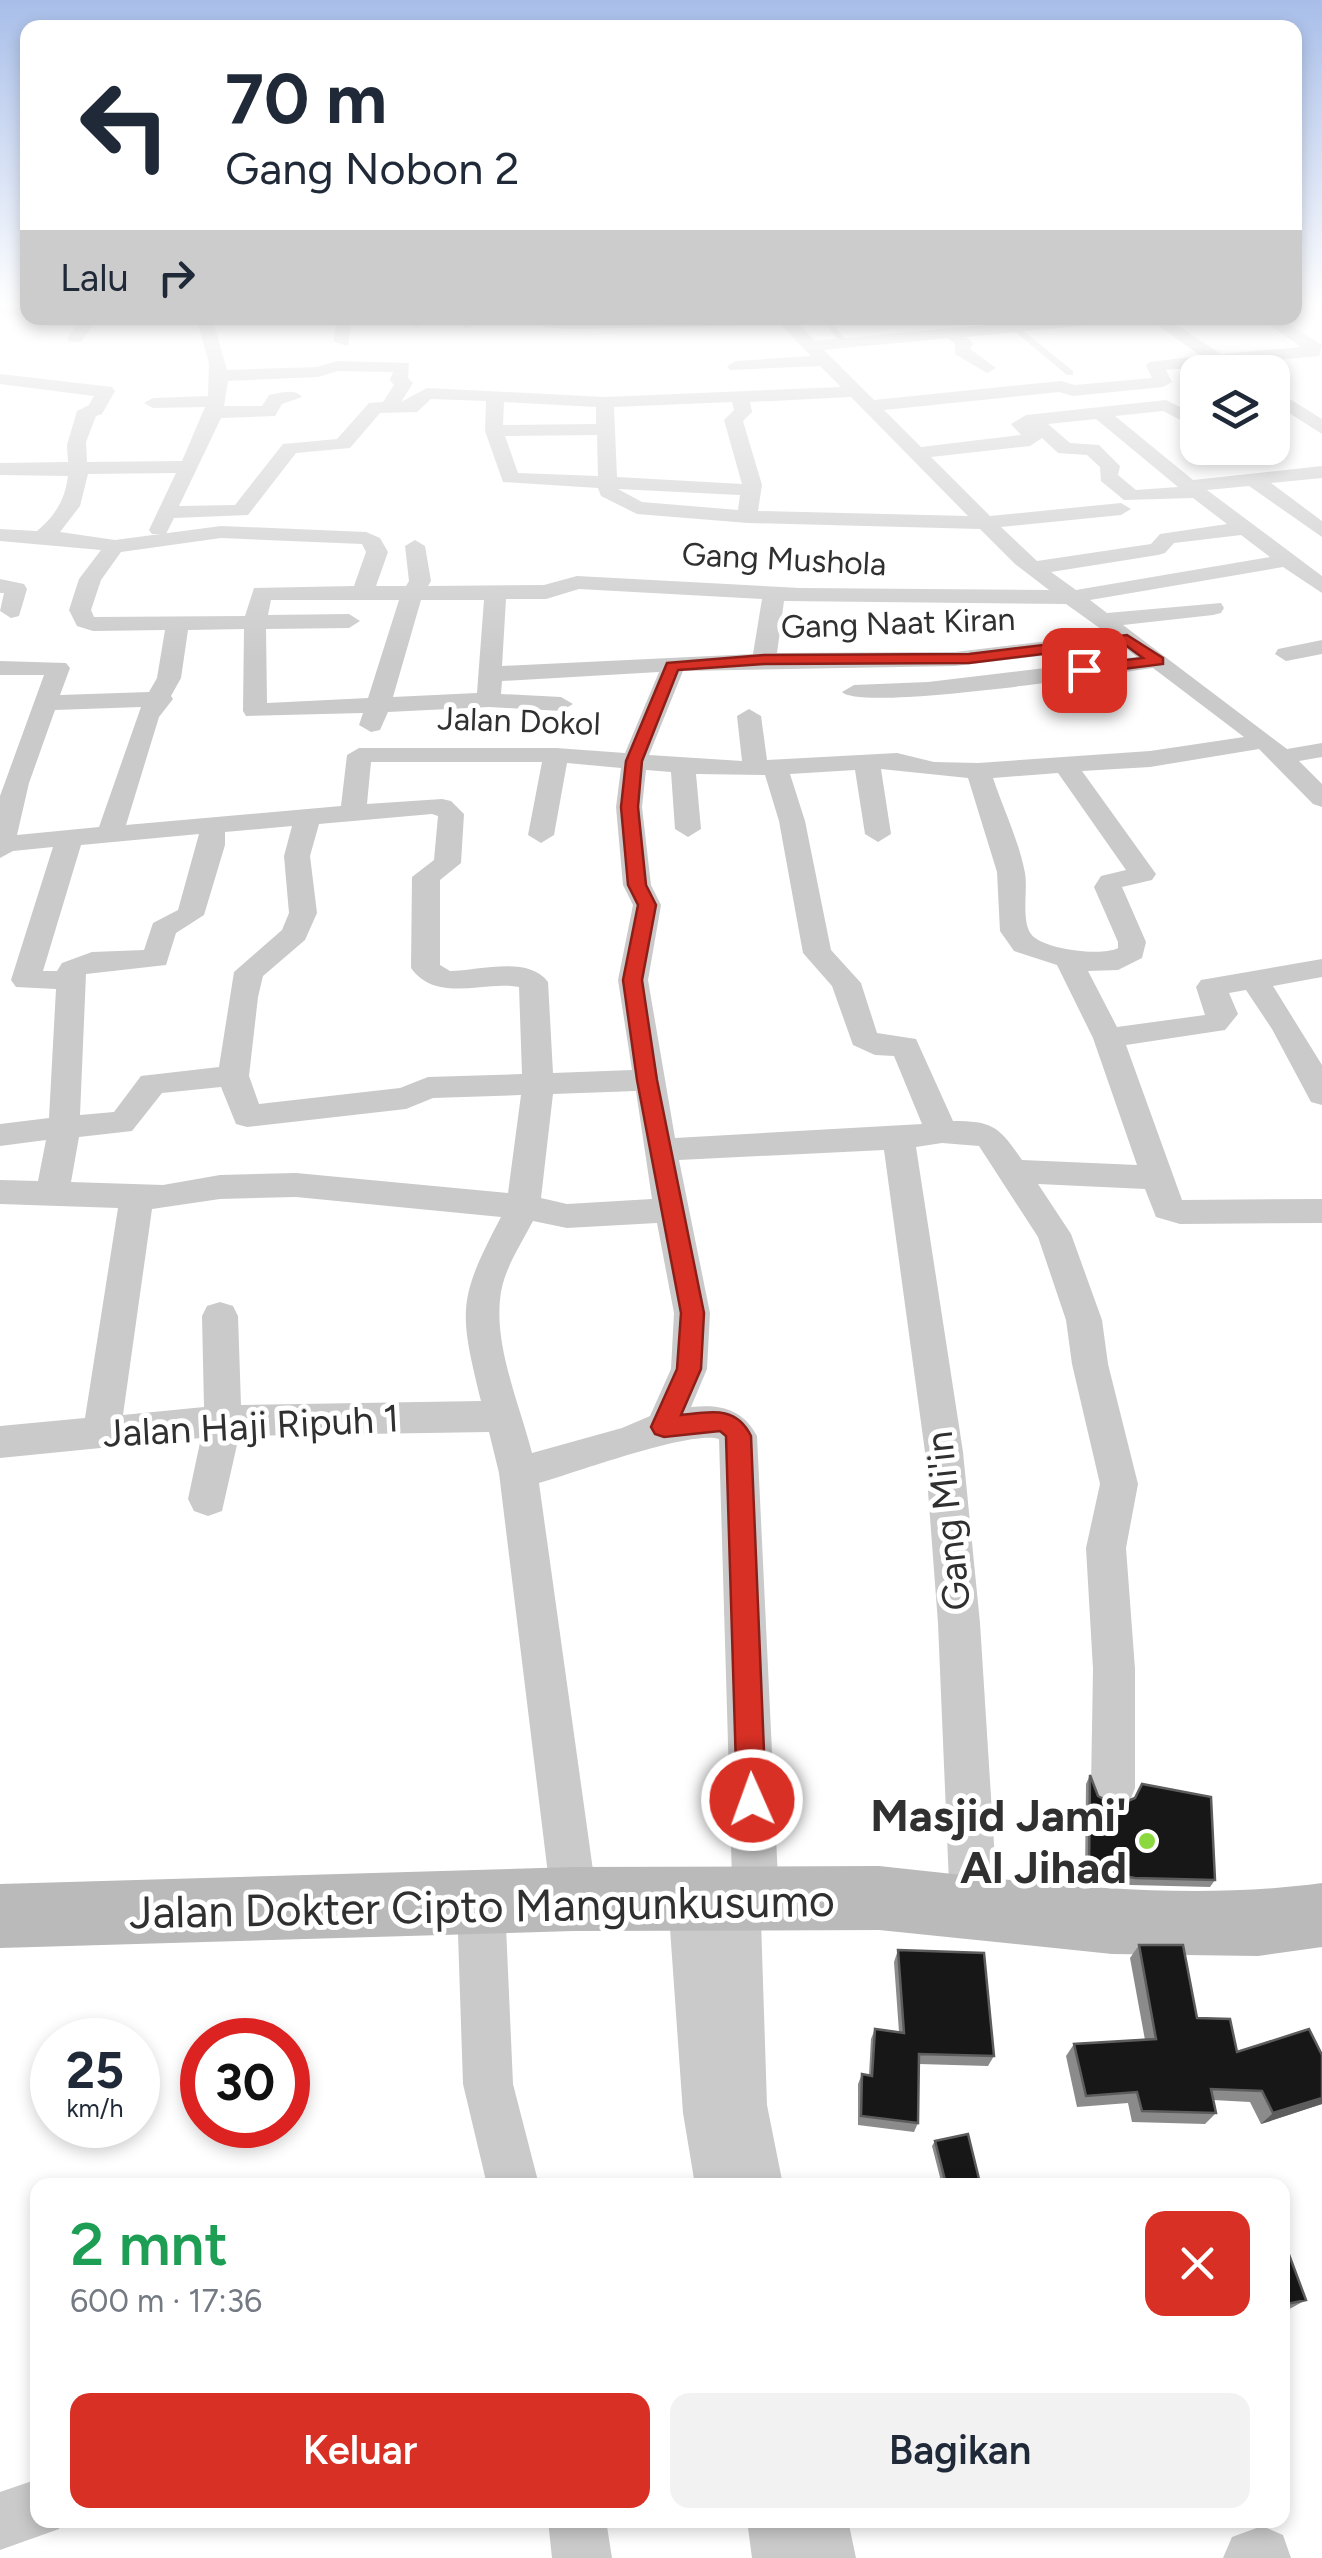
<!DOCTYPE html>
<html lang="id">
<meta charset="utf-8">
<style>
body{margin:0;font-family:Figtree,sans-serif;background:#f2f2f3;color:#1f2937;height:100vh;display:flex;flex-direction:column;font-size:38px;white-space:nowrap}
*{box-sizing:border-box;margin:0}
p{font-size:32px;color:#747a83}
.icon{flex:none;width:55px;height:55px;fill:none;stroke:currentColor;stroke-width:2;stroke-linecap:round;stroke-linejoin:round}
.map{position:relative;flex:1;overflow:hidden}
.details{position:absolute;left:30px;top:2178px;width:1260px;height:350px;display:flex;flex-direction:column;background:#fff;border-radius:20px;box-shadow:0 5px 15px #0003}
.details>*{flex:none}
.guide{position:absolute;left:20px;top:20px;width:1282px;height:305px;border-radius:20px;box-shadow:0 5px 15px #0003;background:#fff;color:#1f2937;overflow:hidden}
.fabs{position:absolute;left:1180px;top:355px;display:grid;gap:20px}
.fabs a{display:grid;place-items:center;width:110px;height:110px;border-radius:20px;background:#fff;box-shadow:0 5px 15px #0003;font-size:50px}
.speed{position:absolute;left:30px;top:2018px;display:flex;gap:20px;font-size:50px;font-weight:700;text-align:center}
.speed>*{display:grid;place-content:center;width:130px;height:130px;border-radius:50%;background:#fff;box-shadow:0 5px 15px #0003;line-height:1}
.speed small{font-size:25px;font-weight:400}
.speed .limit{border:15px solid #d22;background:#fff;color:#111}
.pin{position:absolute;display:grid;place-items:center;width:85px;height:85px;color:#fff;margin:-42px;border-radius:20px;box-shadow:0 5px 15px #0006}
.me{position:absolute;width:110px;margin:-55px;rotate:358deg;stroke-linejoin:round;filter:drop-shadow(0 0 8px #0008)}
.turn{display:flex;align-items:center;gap:35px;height:210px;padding:0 40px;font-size:45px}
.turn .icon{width:130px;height:130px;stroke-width:2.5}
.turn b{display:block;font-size:70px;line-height:85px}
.then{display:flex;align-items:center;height:95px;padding:0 40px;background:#0003;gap:20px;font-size:38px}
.round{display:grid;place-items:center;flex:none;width:105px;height:105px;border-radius:20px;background:#f2f2f3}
.summary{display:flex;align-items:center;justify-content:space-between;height:170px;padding:0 40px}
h1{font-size:60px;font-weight:600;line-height:75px;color:#1e9e55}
.action{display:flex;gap:20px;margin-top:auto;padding:20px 40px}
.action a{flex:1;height:115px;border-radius:20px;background:#d93025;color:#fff;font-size:40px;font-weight:600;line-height:115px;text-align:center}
.action a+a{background:#f2f2f3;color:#1f2937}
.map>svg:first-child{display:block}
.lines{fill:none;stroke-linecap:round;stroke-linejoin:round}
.service{fill:#cacaca;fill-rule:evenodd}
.minor{fill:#cacaca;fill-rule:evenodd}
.secondary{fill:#bababa;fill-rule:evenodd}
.wall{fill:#8b8b8b}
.shaded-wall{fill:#5d5d5d}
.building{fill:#171717;stroke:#5d5d5d;stroke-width:2.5}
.route{fill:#d93025;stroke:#8d1f18;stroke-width:2.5}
.poi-dot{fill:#8ada3f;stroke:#fff;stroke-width:4}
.labels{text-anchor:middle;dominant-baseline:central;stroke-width:10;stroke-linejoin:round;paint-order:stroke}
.far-street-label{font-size:32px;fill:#303030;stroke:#fff}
.street-label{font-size:38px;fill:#303030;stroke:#fff}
.near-poi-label{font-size:45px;font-weight:bold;fill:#303030;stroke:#fff;text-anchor:end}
.near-street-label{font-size:45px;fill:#303030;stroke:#fff}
</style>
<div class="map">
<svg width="1322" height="2558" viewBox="0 0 1322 2558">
<rect width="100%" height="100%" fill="#fff"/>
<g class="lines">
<path class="service" d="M829,320l18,21v4h-6l-16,-23z
M1014,323l59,48v4h-6l-56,-47z"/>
<path class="minor" d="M0,307h28v8h-28z
M82,318h16l-17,24h-12l-2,-4z
M196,318h16l15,52 90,-3 20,-6 72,2 -1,15 5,5 -12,19 26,-14 178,9 236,-10 -21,-21 -90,4 -3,-4 9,-5 75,-5 -30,-31 -210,4 -27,-2 -3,-9h252l22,23 247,-23h55l-8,5 -143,14 7,6 -3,6 26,19 -9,5 -32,-19v-10l-7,-6 -124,12 50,50 187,-19 14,4 77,-7 -6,-12 3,-4 52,-6 -53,-38h18l55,36 80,-7 -41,-29h19l43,27 -3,11 -153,14 6,12 -9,5 -90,9 -14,-4 -175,18 37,37 100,-12 -10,-11 15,-9 140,-15 32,16v13l-35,-18 -48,5 78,64 129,-14v12l-51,5 51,38v16l-73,-51 -42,4 115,86v17l-39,-26 -193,33 17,13 114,-10 3,5 -3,5 -8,2 -90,10 164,124 35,-6v14l-23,4 23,23v23l-9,-3 -54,-55 -109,18 -68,4 74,103 -4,6 -30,7 24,55 -4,16 -24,12 -30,1 29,56 88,-12 -9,-28 5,-7 121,-21v18l-49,9 49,79v40l-11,-3 -39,-73 -26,-39 -17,3 9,21 -13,16 -99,15 56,155 140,-1v24l-142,1 -24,-7 -11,-28 -107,-5 33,50 31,86 6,44 30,120 -12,64 9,121v119l-6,15 -16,7 -16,-7 -6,-15 2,-119 -7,-121 14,-64 -28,-120 -6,-44 -28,-83 -59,-91 -37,-3 -26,4 47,305 17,171 18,284 -7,17 -17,7 -17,-7 -7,-17 -12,-284 -13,-171 -41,-302 -205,10 31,153 -3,56 -16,38c29,-3 52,2 66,29l22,464 -6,17 -12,4 6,184 16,80h-88l-12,-72 -15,-213 6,-17 17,-6 17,6 6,16 6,-16 12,-4 -13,-440c-29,-9 -144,34 -180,44l58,416 -6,17 -17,6 -17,-6 -6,-17 -52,-426 -10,-41 -250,4 -17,75 -14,5 -14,-5 -6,-12 13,-61 -201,20v-32l85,-8 33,-210 -118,-4v-24l38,1 8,-41 -46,6v-22l49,-6 7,-129 -40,-2 -5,-7 42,-133 -40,4 -13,7v-62l44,-121h-44v-14l66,2 4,5 -10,27 89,-3 8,-14 8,-48 -72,1 -16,-5 -8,-16 10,-31 22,-29 -101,-9v-12l37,2c18,-15 28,-31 31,-55l-68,-1v-12l68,-1 -1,-17 10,-34 12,-6 5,-9 -94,-12v-10l112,13 3,4 -13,23 -6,2 -10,26 1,20 95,-1 23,-54 -52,1 -9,-5 9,-5 55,-2 1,-33zM338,371l55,1 -3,8 4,5 -11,17 -14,1 -32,36 -54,5 -48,61 -56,1 42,-88 54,-2 7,-12 20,-7c-7,-9 -23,-4 -33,-2l-7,11h-38l4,-25 90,-4zM851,397l117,119 -210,-5 4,-26 -19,-64 9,-9 -2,-10zM431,399l55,2 -1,30 18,51 95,6 3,8 36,18 111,9 232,6 35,35 34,26 -249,-2 -223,-12 -33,9 -116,1 3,-5 -6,-35 -10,-6 -10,6 4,35 -3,5h-30l12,-34 -8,-14 -14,-6 -145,-6 -106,14 -55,-8 20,-26 8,-32 88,-1 -27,57 3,4h14l8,-16 74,-3 48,-62 54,-5 30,-35 37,-1zM504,402l92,5v17l-93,1zM732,402l2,8 -10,10 18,64 -125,-7 -3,-70zM1096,419l82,68 -42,3 -18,-15 2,-9 -21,-21 -29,-2 -22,-19zM597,435l1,41 -80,-3 -13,-37zM1042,438l16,15 29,2 13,12 1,14 23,19 69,-2 34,26 -67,10 -9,10 -114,17 -36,-34 120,-12 10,-6 -10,-6 -131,13 -59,-59 99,-11zM618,489l122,6 -2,15 -96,-8zM1241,535l29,22 -194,33 -25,-18 107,-17 7,-2 9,-10zM221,538l141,6 4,8 -12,34 -100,2 -9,28 -151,1 -3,-7 10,-30 20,-28zM579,589l183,10 -9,55 -251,12 4,-67h40zM271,600h128l-31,98 -101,5 -1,-74 83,-1 11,-7 -11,-7 -81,1zM421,600h63l-7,93 -84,4zM784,601l282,3 42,30 -153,18 -178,1zM244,629l-1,82 3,5 117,-3 -4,12 12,7 9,-2 8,-18 101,-5 72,4 12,-7 -12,-7 -60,-3 1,-13 157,-9 -34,81 -69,-5h-197l-12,7 -6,51 -215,19 33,-108 14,-18 -2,-3 10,-18 7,-48zM1123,646l14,11 -209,25 -74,3 -12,7c19,20 269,-18 311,-24l91,69 -94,14 -172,12 -44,-1 -37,-9 -130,7 -6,-44 -12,-7 -12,7 5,45 -93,-6 34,-84 272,-5zM141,707l-42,120 -82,8 12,-52 26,-73zM371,762h171l-14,73 13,8 13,-8 13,-72 54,5 -5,39 7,78 10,20 -15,75 14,90 -79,3 -5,-91c-20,-27 -70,-11 -98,-11l-10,-6v-85l21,-17 3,-49 -13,-13 -9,-2 -75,5zM881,769l87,9 29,94 3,59 14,20 43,14 36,73 44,127 -115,-5c-23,-33 -28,-39 -69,-39l-37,-82 -39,-6 -16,-50 -30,-33 -26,-129 -15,-47 65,-4 10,64 13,8 13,-8zM646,770l25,2 4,57 13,8 13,-8 -5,-55 69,1 14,46 24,132 29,33 21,59 22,10 19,1 28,68 -247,14 -27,-158 13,-75 -10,-20 -9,-78zM1058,773l68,97 -25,6 -7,11 24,55v6c-16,9 -77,1 -87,-14 -10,-14 -3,-43 -6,-61 -6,-32 -22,-65 -32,-95zM432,814l6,2 -4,44 -22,17 -1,91c26,36 72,12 108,19l3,87 -94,3 -28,11 -141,16 -10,-28 9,-79 5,-21 42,-36 12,-27 -7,-57 9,-32zM292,826l-8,30 5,57 -7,17 -48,42 -15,95 -78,9 -27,36 -34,3 6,-141 80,-9 10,-32 28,-18 21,-70v-13zM199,834l-21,76 -25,13 -9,27 -52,2 -30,11 -5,8h-14l38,-126zM221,1087l15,37 11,3 159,-18 27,-11 88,-3 -13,98 -212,-20 -76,2 -57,10 -92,-3 8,-45 53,-6 30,-38zM636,1091l16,108 -85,5 -26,-6 12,-104zM296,1197l205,20c-44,84 -42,93 -20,184l-240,4 -3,-89 -5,-10 -13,-4 -13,4 -5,10 2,91 -81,8 29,-206 68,-10zM533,1221l34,7 90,-5 17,90 -3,56 -21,47 -28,12 -90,25c-12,-47 -37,-104 -32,-153 2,-28 20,-54 33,-79z
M336,318h16l-4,28 -14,-4z
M410,318h16l1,4 -8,5 -6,-1z
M461,318h16l2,6 -14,4z
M1272,388l50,31v15l-50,-32z
M0,579l24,5 3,5 -8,27 -8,2 -11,-7 4,-18h-4z
M1322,640v14l-36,7 -11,-7 3,-5z
M481,1880l17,7 7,17 8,180 26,101h-52l-24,-101 -6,-180 7,-17z
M38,2479v41h24l-3,9 -59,21v-58z
M548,2520h58l6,38h-60z
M747,2520h101l8,38h-104z
M1262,2526l21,9 8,23h-68l9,-21z"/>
<path class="secondary" d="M879,1866c147,15 296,37 443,17v64l-64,9 -146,-2 -233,-24 -305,1 -574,17v-64l574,-17z"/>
</g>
<path class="wall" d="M1090,1775l8,21 18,10 18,-7 81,81 -5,7 -79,-2 -46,-8 1,-93z
M1139,1945l58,73 40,34 85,3v49l-61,20 -11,-22 -37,-2 3,13 -11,11 -73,-2 -4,-19 -51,4 -11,-51 8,-12 71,-4 -15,-82z
M898,1950l96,106 -6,10 -69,-2 -1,59 -4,9 -56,-7v-41l4,-10 7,1 2,-36 4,-10 24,3 -5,-70z
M935,2141l44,38 -3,5 -34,1 -10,-39z
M1282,2236l24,64 -24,13z"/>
<path class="shaded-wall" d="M1322,2098v6l-61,20 12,-11z"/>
<path class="building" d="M1090,1775l8,21 18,10 19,-8 7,-14 69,13 4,83 -80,-2 -46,-8z
M1139,1945h44l14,73 33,1 7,33 72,-23 13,26v43l-49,15 -11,-22 -51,-2 5,24 -74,-2 -5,-19 -51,4 -12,-52 82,-5z
M898,1950l86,3 10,103 -75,-2 -1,69 -57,-7 1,-42 10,2 3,-47 29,4z
M968,2134l11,45 -33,5 -11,-43z
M1282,2236l24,64 -24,5z"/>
<linearGradient id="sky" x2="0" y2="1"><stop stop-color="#a8bee9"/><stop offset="0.46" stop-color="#fff"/><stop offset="1" stop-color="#fff" stop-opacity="0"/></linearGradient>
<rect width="1322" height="665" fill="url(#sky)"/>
<path class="route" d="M1127,635l36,23v6l-79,10 -7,-4 7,-5 59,-7 -19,-14 -155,19 -205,1 -86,6 -36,91 -4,46 8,78 10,20 -14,75 15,100 47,233 -3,56 -20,46c29,-3 55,-10 70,21l15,364 -4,10 -10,4 -11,-4 -4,-10 -11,-364 -6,-5 -56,6 -9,-3 -4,-7 26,-58 4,-56 -44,-233 -14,-100 15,-75 -10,-20 -7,-78 5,-46 41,-98 97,-8 205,-1z"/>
<circle class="poi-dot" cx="1147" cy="1841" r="10"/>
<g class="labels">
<g class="far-street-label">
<text transform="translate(784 559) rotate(3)">Gang Mushola</text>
<text transform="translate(898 623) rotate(-2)">Gang Naat Kiran</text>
<text transform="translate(519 721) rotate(2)">Jalan Dokol</text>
</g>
<g class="street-label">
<text transform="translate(251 1426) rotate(-3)">Jalan Haji Ripuh 1</text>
<text transform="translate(948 1521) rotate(-96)">Gang Mi'in</text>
</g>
<g class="near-poi-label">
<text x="1127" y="1815">Masjid Jami'<tspan x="1127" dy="52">Al Jihad</tspan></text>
</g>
<g class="near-street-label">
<text transform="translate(482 1906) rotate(-1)">Jalan Dokter Cipto Mangunkusumo</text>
</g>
</g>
</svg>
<div class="fabs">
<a><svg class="icon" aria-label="layers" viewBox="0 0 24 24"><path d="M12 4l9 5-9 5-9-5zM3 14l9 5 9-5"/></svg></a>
</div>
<div class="speed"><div>25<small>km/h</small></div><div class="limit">30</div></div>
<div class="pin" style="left:1084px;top:670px;background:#d93025"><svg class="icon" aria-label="arrive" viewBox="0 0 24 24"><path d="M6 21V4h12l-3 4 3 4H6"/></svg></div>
<svg class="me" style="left:752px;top:1800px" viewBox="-20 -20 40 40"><circle r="17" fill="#d93025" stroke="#fff" stroke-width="3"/><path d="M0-11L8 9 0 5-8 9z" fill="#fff"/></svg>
<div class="guide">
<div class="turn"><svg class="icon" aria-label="left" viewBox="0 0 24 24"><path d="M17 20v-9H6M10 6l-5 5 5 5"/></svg><div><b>70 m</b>Gang Nobon 2</div></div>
<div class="then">Lalu<svg class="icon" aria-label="right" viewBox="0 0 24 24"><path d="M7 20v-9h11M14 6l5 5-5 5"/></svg></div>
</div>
<section class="details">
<div class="summary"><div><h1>2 mnt</h1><p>600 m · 17:36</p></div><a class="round" style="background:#d93025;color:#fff"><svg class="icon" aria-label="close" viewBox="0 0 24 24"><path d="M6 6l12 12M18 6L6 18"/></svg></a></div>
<div class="action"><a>Keluar</a><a>Bagikan</a></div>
</section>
</div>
